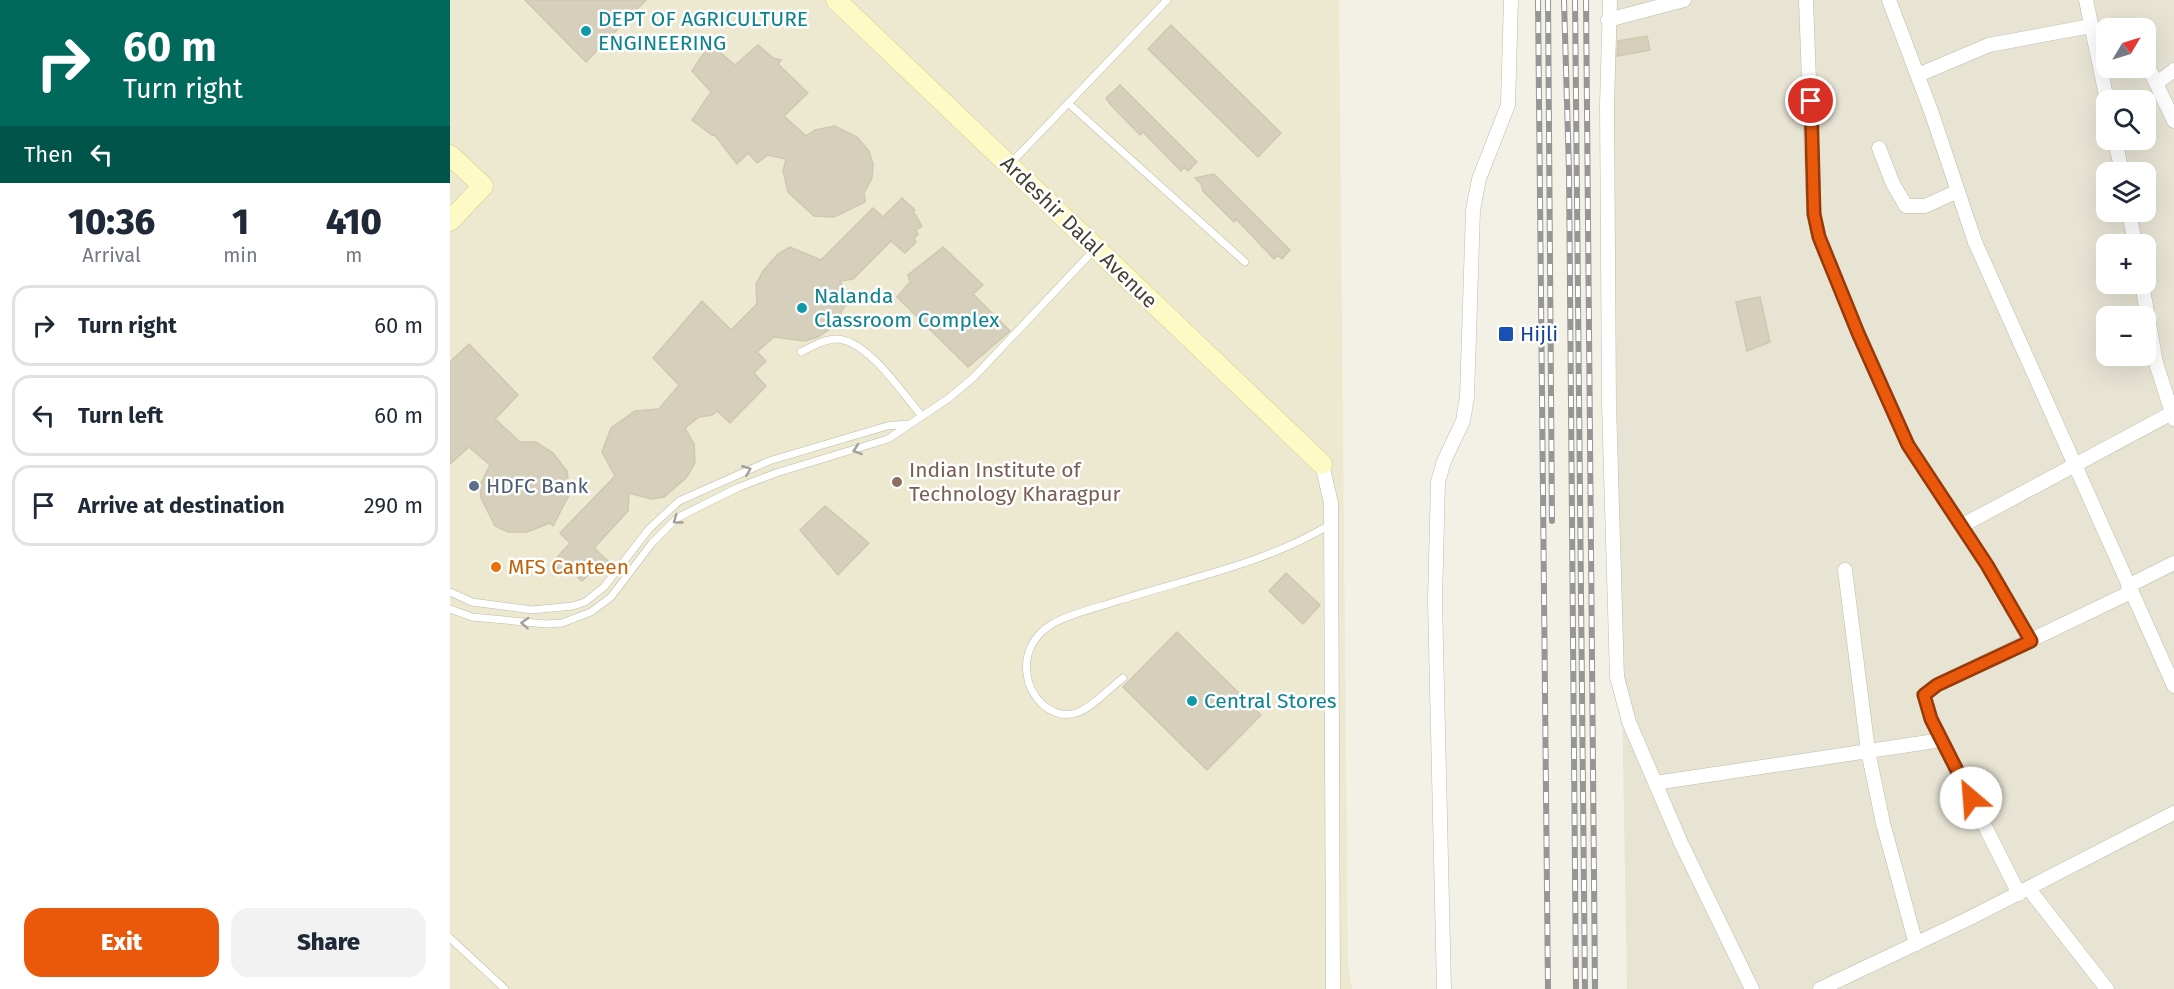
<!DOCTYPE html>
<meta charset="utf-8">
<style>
body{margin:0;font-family:"Fira Sans",sans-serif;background:#f2f2f3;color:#1f2937;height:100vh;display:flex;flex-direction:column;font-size:22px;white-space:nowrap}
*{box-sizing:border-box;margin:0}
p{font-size:20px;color:#747a83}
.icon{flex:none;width:33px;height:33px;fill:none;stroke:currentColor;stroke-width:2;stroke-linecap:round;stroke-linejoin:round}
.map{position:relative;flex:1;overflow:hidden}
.sheet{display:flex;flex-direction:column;background:#fff;width:450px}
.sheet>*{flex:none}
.guide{background:#00695c;color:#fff;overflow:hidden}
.needle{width:39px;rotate:52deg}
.tools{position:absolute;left:1646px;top:18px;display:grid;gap:12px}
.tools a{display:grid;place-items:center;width:60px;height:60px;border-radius:12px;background:#fff;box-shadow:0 6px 24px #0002;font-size:30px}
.pin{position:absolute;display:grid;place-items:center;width:51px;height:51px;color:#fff;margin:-26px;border:3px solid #fff;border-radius:50%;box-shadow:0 2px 6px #0007}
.me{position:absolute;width:66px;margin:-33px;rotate:333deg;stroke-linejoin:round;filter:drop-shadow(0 0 4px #0008)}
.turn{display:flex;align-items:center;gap:21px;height:126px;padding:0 24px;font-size:27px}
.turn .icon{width:78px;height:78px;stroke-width:2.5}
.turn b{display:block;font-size:42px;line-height:51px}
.then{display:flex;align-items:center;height:57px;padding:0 24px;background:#0003;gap:12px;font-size:22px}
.eta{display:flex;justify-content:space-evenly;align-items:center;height:102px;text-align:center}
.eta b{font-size:36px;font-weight:800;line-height:42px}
.button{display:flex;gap:12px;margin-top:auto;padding:12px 24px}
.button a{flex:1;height:69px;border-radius:18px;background:#ea580c;color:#fff;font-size:24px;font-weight:800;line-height:69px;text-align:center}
.button a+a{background:#f2f2f3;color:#1f2937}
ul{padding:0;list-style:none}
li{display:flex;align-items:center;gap:18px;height:81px;margin:0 12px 9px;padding:0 12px;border:3px solid #e0e1e3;border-radius:18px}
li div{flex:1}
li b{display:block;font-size:22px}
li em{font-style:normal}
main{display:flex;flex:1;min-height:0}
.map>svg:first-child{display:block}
.residential{fill:#e7e4d4;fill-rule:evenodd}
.education{fill:#ece9d0}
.building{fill:#d5cfbc;stroke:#cfc8af;stroke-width:1.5}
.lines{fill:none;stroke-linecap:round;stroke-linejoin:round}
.lane-casing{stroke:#bebba9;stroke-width:8}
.street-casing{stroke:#bebba9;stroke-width:15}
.secondary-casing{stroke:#d3cd97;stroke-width:21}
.lane{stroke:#fff;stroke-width:7}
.street{stroke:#fff;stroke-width:14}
.secondary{stroke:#fefac5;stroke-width:20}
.rail-casing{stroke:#969696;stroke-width:6}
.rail{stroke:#fff;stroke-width:4;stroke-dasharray:11;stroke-linecap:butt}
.oneway{stroke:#a2a09a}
.route-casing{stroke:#983908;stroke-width:15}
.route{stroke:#ea580c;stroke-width:10}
.culture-dot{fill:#0f9aa8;stroke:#fff;stroke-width:2}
.transit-dot{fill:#1a4fb4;stroke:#fff;stroke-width:2}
.education-dot{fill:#8d6e63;stroke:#fff;stroke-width:2}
.service-dot{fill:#5c6f8a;stroke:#fff;stroke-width:2}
.food-dot{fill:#e8710a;stroke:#fff;stroke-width:2}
.labels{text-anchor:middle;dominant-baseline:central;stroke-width:5;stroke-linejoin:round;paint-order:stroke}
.culture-label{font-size:21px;fill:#0d838f;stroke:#fff;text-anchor:start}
.street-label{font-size:21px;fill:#464236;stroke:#fff}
.transit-label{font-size:21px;fill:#164399;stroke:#fff;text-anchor:start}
.education-label{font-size:21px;fill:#785e54;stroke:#fff;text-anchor:start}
.service-label{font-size:21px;fill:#4e5e75;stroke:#fff;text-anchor:start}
.food-label{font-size:21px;fill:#c56008;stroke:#fff;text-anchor:start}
</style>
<main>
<section class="sheet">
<div class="guide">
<div class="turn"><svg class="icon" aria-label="right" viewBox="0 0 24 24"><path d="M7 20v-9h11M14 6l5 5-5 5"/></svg><div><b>60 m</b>Turn right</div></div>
<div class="then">Then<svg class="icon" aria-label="left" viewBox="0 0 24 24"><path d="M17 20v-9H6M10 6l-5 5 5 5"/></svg></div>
</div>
<div class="eta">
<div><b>10:36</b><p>Arrival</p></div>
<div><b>1</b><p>min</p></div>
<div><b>410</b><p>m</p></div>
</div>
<ul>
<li><svg class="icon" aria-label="right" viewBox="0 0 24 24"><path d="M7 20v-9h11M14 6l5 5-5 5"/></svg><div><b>Turn right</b></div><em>60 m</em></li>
<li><svg class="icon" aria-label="left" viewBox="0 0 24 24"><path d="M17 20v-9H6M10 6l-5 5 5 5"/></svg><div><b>Turn left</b></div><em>60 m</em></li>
<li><svg class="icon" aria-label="arrive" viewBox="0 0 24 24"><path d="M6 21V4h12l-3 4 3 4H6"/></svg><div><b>Arrive at destination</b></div><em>290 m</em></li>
</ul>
<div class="button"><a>Exit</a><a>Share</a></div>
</section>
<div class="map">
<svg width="1724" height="989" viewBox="0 0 1724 989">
<rect width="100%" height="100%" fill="#f3f1e6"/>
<path class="residential" d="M1160,0h564v989h-547zM1656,28h39v40h-39zM1656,100h39v40h-39zM1656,172h39v40h-39zM1656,244h39v40h-39zM1656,316h39v40h-39z"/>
<path class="education" d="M0,0h889l9,963 4,26h-902z"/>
<path class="building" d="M75,0h121l-60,62z
M721,25l110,108 -23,24 -110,-108z
M1197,36l3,14 -33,6 1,-15z
M260,44l25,21 23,-20 15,13 8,2 -3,4 30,29 -24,23 22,20 9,-6 20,-4 22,11 12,14 4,13 -1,14 -8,15 1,9 -31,15 -20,-1 -26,-24 -5,-21 3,-12 -18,-4 -11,8 -9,-10 -11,11 -23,-30 -2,1 -20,-15 19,-28 -19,-21z
M670,85l77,77 -9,9 -4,-4 -3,4 -38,-39 -3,3 -30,-31 -4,-6z
M764,174l76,76 -8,9 -4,-4 -4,4 -38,-40 -2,3 -31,-31 -2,-7 -6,-6z
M452,198l13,12 -2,1 9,15 -6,4 2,4 -4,4 2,4 -11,11 -14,-12 -38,38 -13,2 6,12v11l-13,23 -15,10 -13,4 -31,-4 -17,15 9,9 -12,12 12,13 -36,37 -13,-12 -5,4 -13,2 -14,11 9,16 1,19 -9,15 -22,19 -13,2 -22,-6 -1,18 -34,37 14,13 -10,10 -3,-2 -13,12 -13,-12 -6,5 -11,-11 18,-20 -10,-10 55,-57 -13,-24 9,-24 24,-17 24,-2 20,-24 -26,-27 49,-57 29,29 26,-26 -1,-20 7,-13 15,-17 12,-7 31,13 52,-52 10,9z
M493,247l40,38 -10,9 37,37 -42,36 -71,-70 13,-15 -2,-7z
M1310,297l10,45 -23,9 -11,-49z
M19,344l49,51 -23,24 25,23h16l17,11 14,18 3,22 -17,33 -3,-3 -23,9h-19l-13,-6 -14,-28 -1,-13 10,-20 -21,-18 -19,17v-102z
M375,506l44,37 -31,32 -38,-45z
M836,573l34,32 -17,19 -34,-33z
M727,632l84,83 -54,55 -84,-83z"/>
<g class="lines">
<g class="lane-casing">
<path id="lane" d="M618,103l177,159
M561,163l156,-163
M351,352c10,-5 23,-13 35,-13 31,0 67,55 86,77
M0,592l22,10 60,8 41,-4 12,-4 19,-15 45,-58 30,-28 90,-40 118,-35 20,-2
M0,609l22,8 74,7 16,-1 29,-11 20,-15 41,-54 25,-25 60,-30 39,-15 112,-34 61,-41 25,-21 120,-127
M673,678c-26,20 -48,53 -80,27 -9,-9 -15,-19 -16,-31 -3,-21 7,-39 25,-50 20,-11 44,-16 65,-23 72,-23 148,-37 214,-77
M0,938l55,51"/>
</g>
<g class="street-casing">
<path id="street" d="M1160,0l-3,105 2,299 8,273 12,45 52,121 71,146
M1356,0l8,214 5,23 39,96 50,112 79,120 44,76
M1439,0l42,111 44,131 199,444
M1636,0l21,100
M1158,20l76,-20
M1695,60l29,61
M1468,75l71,-30 102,-19
M1707,83l17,-13
M1665,140l7,32
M1429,148l14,36 13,22h19l33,-15
M1679,212l6,32
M1692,284l14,79 18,56
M872,464l9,39 2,486
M1511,526l211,-113
M1395,570l23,181 15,72 33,121
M1678,586l46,-23
M1205,783l287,-43
M1579,889l78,100
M1569,894l-88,-175 -7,-24 13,-10 194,-93
M994,989l-9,-388 3,-119 6,-21 19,-40 4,-24 6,-187 6,-31 29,-74 3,-105
M1370,989l150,-71 204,-105"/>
</g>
<g class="secondary-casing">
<path id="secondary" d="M386,0l486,464
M0,155l33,31 -33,35"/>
</g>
<use href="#lane" class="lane"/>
<use href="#street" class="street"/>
<use href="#secondary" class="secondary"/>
<g class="rail-casing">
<path id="rail" d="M1088,0l10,989
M1098,0l4,521
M1114,0l5,171 7,818
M1125,0l10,989
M1136,0l9,989"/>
</g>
<use href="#rail" class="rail"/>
</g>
<defs><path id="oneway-chevron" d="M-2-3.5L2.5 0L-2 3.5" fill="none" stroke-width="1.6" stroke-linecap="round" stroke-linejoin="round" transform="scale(1.5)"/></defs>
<g class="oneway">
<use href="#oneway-chevron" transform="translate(407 450) rotate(161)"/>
<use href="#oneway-chevron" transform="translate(297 470) rotate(-22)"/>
<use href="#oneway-chevron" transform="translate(227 520) rotate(144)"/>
<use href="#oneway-chevron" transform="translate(75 623) rotate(-176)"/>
</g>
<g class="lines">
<g class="route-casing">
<path id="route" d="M1361,101l3,113 5,23 39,96 50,112 79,120 44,76 -94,44 -13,10 7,24 40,79"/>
</g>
<use href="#route" class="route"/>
</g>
<g class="culture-dot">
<circle cx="136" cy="31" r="6"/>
<circle cx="352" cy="308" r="6"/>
<circle cx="742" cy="701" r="6"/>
</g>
<rect class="transit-dot" x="1048" y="326" width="16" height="16" rx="3"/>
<circle class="education-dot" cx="447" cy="482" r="6"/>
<circle class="service-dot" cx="24" cy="486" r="6"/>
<circle class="food-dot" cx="46" cy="567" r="6"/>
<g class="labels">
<g class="culture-label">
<text x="148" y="19">DEPT OF AGRICULTURE<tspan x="148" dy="24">ENGINEERING</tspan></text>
<text x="364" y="296">Nalanda<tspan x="364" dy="24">Classroom Complex</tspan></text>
<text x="754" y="701">Central Stores</text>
</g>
<g class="street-label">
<text transform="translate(629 232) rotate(44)">Ardeshir Dalal Avenue</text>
</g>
<g class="transit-label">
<text x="1070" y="334">Hijli</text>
</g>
<g class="education-label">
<text x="459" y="470">Indian Institute of<tspan x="459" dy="24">Technology Kharagpur</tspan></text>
</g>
<g class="service-label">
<text x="36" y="486">HDFC Bank</text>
</g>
<g class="food-label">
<text x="58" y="567">MFS Canteen</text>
</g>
</g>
</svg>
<div class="tools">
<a><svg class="needle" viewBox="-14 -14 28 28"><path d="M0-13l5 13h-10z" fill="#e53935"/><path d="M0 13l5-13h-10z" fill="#747a83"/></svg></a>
<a><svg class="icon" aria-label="search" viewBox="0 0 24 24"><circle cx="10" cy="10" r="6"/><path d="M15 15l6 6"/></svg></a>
<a><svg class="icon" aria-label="layers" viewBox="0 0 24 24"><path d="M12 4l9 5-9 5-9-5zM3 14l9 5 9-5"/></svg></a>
<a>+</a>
<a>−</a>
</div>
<div class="pin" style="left:1361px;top:101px;background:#d93025"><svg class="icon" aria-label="arrive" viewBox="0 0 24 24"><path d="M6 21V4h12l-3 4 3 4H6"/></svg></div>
<svg class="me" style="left:1521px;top:798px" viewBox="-20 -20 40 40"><circle r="19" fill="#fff"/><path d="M0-13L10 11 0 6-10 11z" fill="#ea580c"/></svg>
</div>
</main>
